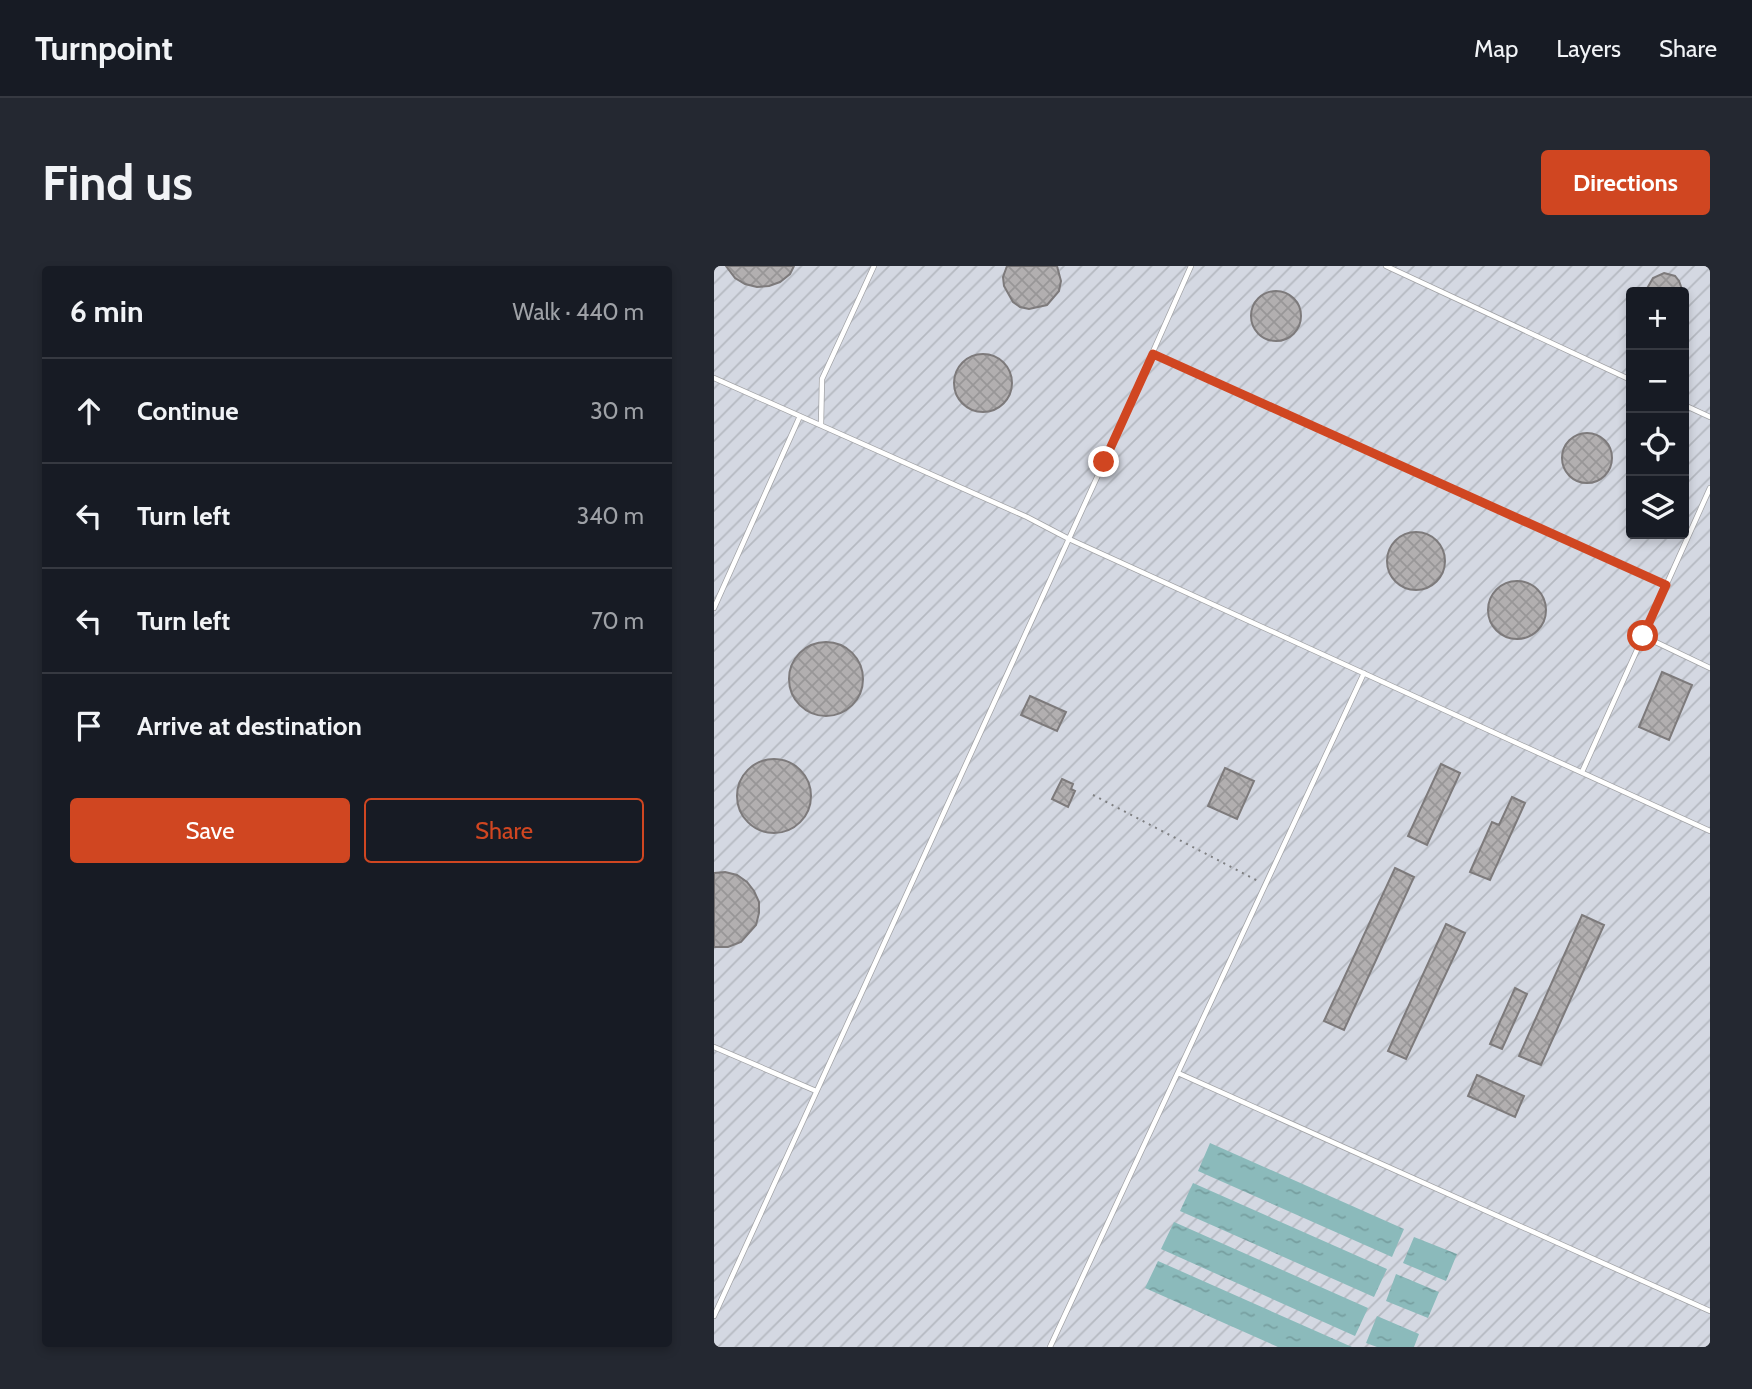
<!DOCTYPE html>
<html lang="en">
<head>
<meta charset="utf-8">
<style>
  body { margin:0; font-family:Cabin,sans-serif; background:#242831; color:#f1f3f6 }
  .controls { position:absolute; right:21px; top:21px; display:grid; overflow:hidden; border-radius:7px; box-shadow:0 4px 10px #0003 }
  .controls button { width:63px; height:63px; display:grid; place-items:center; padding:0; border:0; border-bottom:2px solid #363941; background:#171b24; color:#f1f3f6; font:35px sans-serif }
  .stop { position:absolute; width:21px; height:21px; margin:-16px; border:5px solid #d04621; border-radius:50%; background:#fff }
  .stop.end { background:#d04621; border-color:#fff; box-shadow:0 2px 7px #0008 }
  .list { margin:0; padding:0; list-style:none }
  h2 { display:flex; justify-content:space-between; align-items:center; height:91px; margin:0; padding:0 28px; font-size:30px }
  h2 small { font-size:23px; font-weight:400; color:#9ea1a6 }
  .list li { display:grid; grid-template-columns:46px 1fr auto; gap:21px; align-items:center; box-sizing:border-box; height:105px; padding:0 28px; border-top:2px solid #363941 }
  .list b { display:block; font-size:26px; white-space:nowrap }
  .list em { font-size:23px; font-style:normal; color:#9ea1a6 }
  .actions { display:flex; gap:14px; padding:21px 28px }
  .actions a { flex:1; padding:16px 0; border:2px solid #d04621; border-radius:7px; text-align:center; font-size:24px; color:#d04621 }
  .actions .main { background:#d04621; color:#fff }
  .icon { flex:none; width:38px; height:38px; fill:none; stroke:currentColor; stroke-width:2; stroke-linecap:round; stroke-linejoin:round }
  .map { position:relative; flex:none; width:996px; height:1081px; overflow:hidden; border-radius:7px }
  header { display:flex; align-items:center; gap:42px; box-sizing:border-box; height:98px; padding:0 35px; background:#171b24; border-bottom:2px solid #363941 }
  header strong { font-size:33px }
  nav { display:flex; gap:38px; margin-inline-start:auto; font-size:24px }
  .intro { display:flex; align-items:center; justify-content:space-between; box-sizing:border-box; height:168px; padding:0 42px }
  h1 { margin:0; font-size:49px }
  .button { padding:18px 32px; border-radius:7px; background:#d04621; color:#fff; font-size:24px; font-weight:700 }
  main { display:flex; gap:42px; padding:0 42px }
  aside { flex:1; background:#171b24; border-radius:7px; box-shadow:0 4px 10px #0003 }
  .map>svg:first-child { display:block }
  .industrial { fill:url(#industrial-furrows); fill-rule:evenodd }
  .water { fill:url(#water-ripples) }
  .building { fill:url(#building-cross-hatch); stroke:#7d7a7b; stroke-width:2 }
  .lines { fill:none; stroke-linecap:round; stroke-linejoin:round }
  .lane-casing { stroke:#a2a3a6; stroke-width:6 }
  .path { stroke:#7d7e80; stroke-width:2; stroke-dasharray:2 5; stroke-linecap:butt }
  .lane { stroke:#fff; stroke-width:4.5 }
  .route { stroke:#d04621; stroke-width:9 }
</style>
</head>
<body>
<header>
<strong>Turnpoint</strong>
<nav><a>Map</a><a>Layers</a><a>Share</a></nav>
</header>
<div class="intro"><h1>Find us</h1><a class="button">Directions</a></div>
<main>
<aside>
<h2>6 min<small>Walk · 440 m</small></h2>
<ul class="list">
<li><svg class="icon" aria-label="ahead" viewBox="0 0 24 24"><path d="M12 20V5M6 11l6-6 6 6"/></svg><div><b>Continue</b></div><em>30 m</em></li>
<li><svg class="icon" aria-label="left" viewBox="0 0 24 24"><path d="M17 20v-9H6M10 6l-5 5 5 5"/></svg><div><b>Turn left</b></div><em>340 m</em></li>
<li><svg class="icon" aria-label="left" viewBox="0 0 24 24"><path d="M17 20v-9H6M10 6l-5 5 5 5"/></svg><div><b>Turn left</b></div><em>70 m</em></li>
<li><svg class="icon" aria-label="arrive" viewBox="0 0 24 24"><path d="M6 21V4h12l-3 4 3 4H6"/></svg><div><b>Arrive at destination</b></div></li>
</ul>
<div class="actions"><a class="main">Save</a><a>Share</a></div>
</aside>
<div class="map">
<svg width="996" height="1081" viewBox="0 0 996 1081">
  <defs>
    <pattern id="industrial-furrows" width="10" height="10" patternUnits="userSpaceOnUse" patternTransform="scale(1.75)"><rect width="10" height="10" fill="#d4d8e2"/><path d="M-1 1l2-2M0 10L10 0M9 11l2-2" fill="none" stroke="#b5b9c1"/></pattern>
    <pattern id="water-ripples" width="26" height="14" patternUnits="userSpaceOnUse" patternTransform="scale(1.75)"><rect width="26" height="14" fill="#8bbabb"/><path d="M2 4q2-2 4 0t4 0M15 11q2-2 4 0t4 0" fill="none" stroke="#779fa0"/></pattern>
    <pattern id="building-cross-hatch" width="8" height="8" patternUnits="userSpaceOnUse" patternTransform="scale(1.75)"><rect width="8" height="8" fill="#b2afb0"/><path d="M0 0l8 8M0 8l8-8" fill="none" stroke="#989697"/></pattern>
  </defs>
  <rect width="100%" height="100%" fill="#e4e5e8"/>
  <path class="industrial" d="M 0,0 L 996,0 L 996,1081 L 0,1081 ZM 917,26 L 970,26 L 970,268 L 917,268 Z"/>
  <path class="water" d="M 496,877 L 690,963 L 678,991 L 484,905 Z
    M 479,917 L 673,1003 L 660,1031 L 466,945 Z
    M 460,956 L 654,1042 L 641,1070 L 447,983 Z
    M 700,971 L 743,988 L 732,1015 L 689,997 Z
    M 444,995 L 638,1081 L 564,1081 L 431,1022 Z
    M 682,1008 L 725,1026 L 714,1052 L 672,1035 Z
    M 663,1050 L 705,1068 L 700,1081 L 663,1081 L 652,1077 Z"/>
  <path class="building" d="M 12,0 L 80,0 L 76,8 L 66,16 L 55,20 L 43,21 L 31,18 L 21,12 Z
    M 293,0 L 343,0 L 347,15 L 345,25 L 333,39 L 315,43 L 306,41 L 299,36 L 290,20 L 289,11 Z
    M 950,7 L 961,10 L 965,15 L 969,26 L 931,26 L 939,12 Z
    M537 50a25 25 0 1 1 50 0a25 25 0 1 1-50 0Z
    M240 117a29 29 0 1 1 58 0a29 29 0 1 1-58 0Z
    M848 192a25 25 0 1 1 50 0a25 25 0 1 1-50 0Z
    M673 295a29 29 0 1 1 58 0a29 29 0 1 1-58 0Z
    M774 344a29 29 0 1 1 58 0a29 29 0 1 1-58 0Z
    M75 413a37 37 0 1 1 74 0a37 37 0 1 1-74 0Z
    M 948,406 L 978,419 L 955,474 L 925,461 Z
    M 316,430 L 352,446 L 343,465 L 307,449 Z
    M23 530a37 37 0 1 1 74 0a37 37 0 1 1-74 0Z
    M 727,498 L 746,507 L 713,579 L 694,570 Z
    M 511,502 L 540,515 L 523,553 L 494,540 Z
    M 348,513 L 359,518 L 357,523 L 361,525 L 354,541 L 338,533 Z
    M 798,531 L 811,537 L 776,614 L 756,606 L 778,556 L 785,559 Z
    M 681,602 L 700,611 L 630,764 L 610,755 Z
    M 11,606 L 23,609 L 33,616 L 40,625 L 45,636 L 45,647 L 42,659 L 27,676 L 14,681 L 0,681 L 0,607 Z
    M 868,649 L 890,659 L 827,799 L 805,790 Z
    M 732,658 L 751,667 L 692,793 L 674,785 Z
    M 801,722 L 813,728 L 788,783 L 776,778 Z
    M 763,809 L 810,830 L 801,851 L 754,830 Z"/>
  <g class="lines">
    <g class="lane-casing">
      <path id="lane" d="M 672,0 L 917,114
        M 439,88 L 952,319
        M 0,112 L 313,251 L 355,273 L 996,565
        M 970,139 L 996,151
        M 107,159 L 108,113 L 160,0
        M 0,342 L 86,150
        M 929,370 L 996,402
        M 868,506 L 996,222
        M 0,781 L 102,825
        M 464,807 L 996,1045
        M 0,1050 L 390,196 L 477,0
        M 336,1081 L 650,407"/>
    </g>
    <path class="path" d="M 379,529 L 544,615"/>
    <use href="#lane" class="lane"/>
  </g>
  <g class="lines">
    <path class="route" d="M 390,196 L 439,88 L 952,319 L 929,370"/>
  </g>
</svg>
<div class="controls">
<button>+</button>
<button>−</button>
<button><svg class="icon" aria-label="locate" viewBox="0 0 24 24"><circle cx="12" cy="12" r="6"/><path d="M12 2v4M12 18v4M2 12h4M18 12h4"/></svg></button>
<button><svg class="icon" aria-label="layers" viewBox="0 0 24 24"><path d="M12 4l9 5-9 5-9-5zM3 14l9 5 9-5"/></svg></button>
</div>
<div class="stop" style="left:929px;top:370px"></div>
<div class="stop end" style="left:390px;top:196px"></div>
</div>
</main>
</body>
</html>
